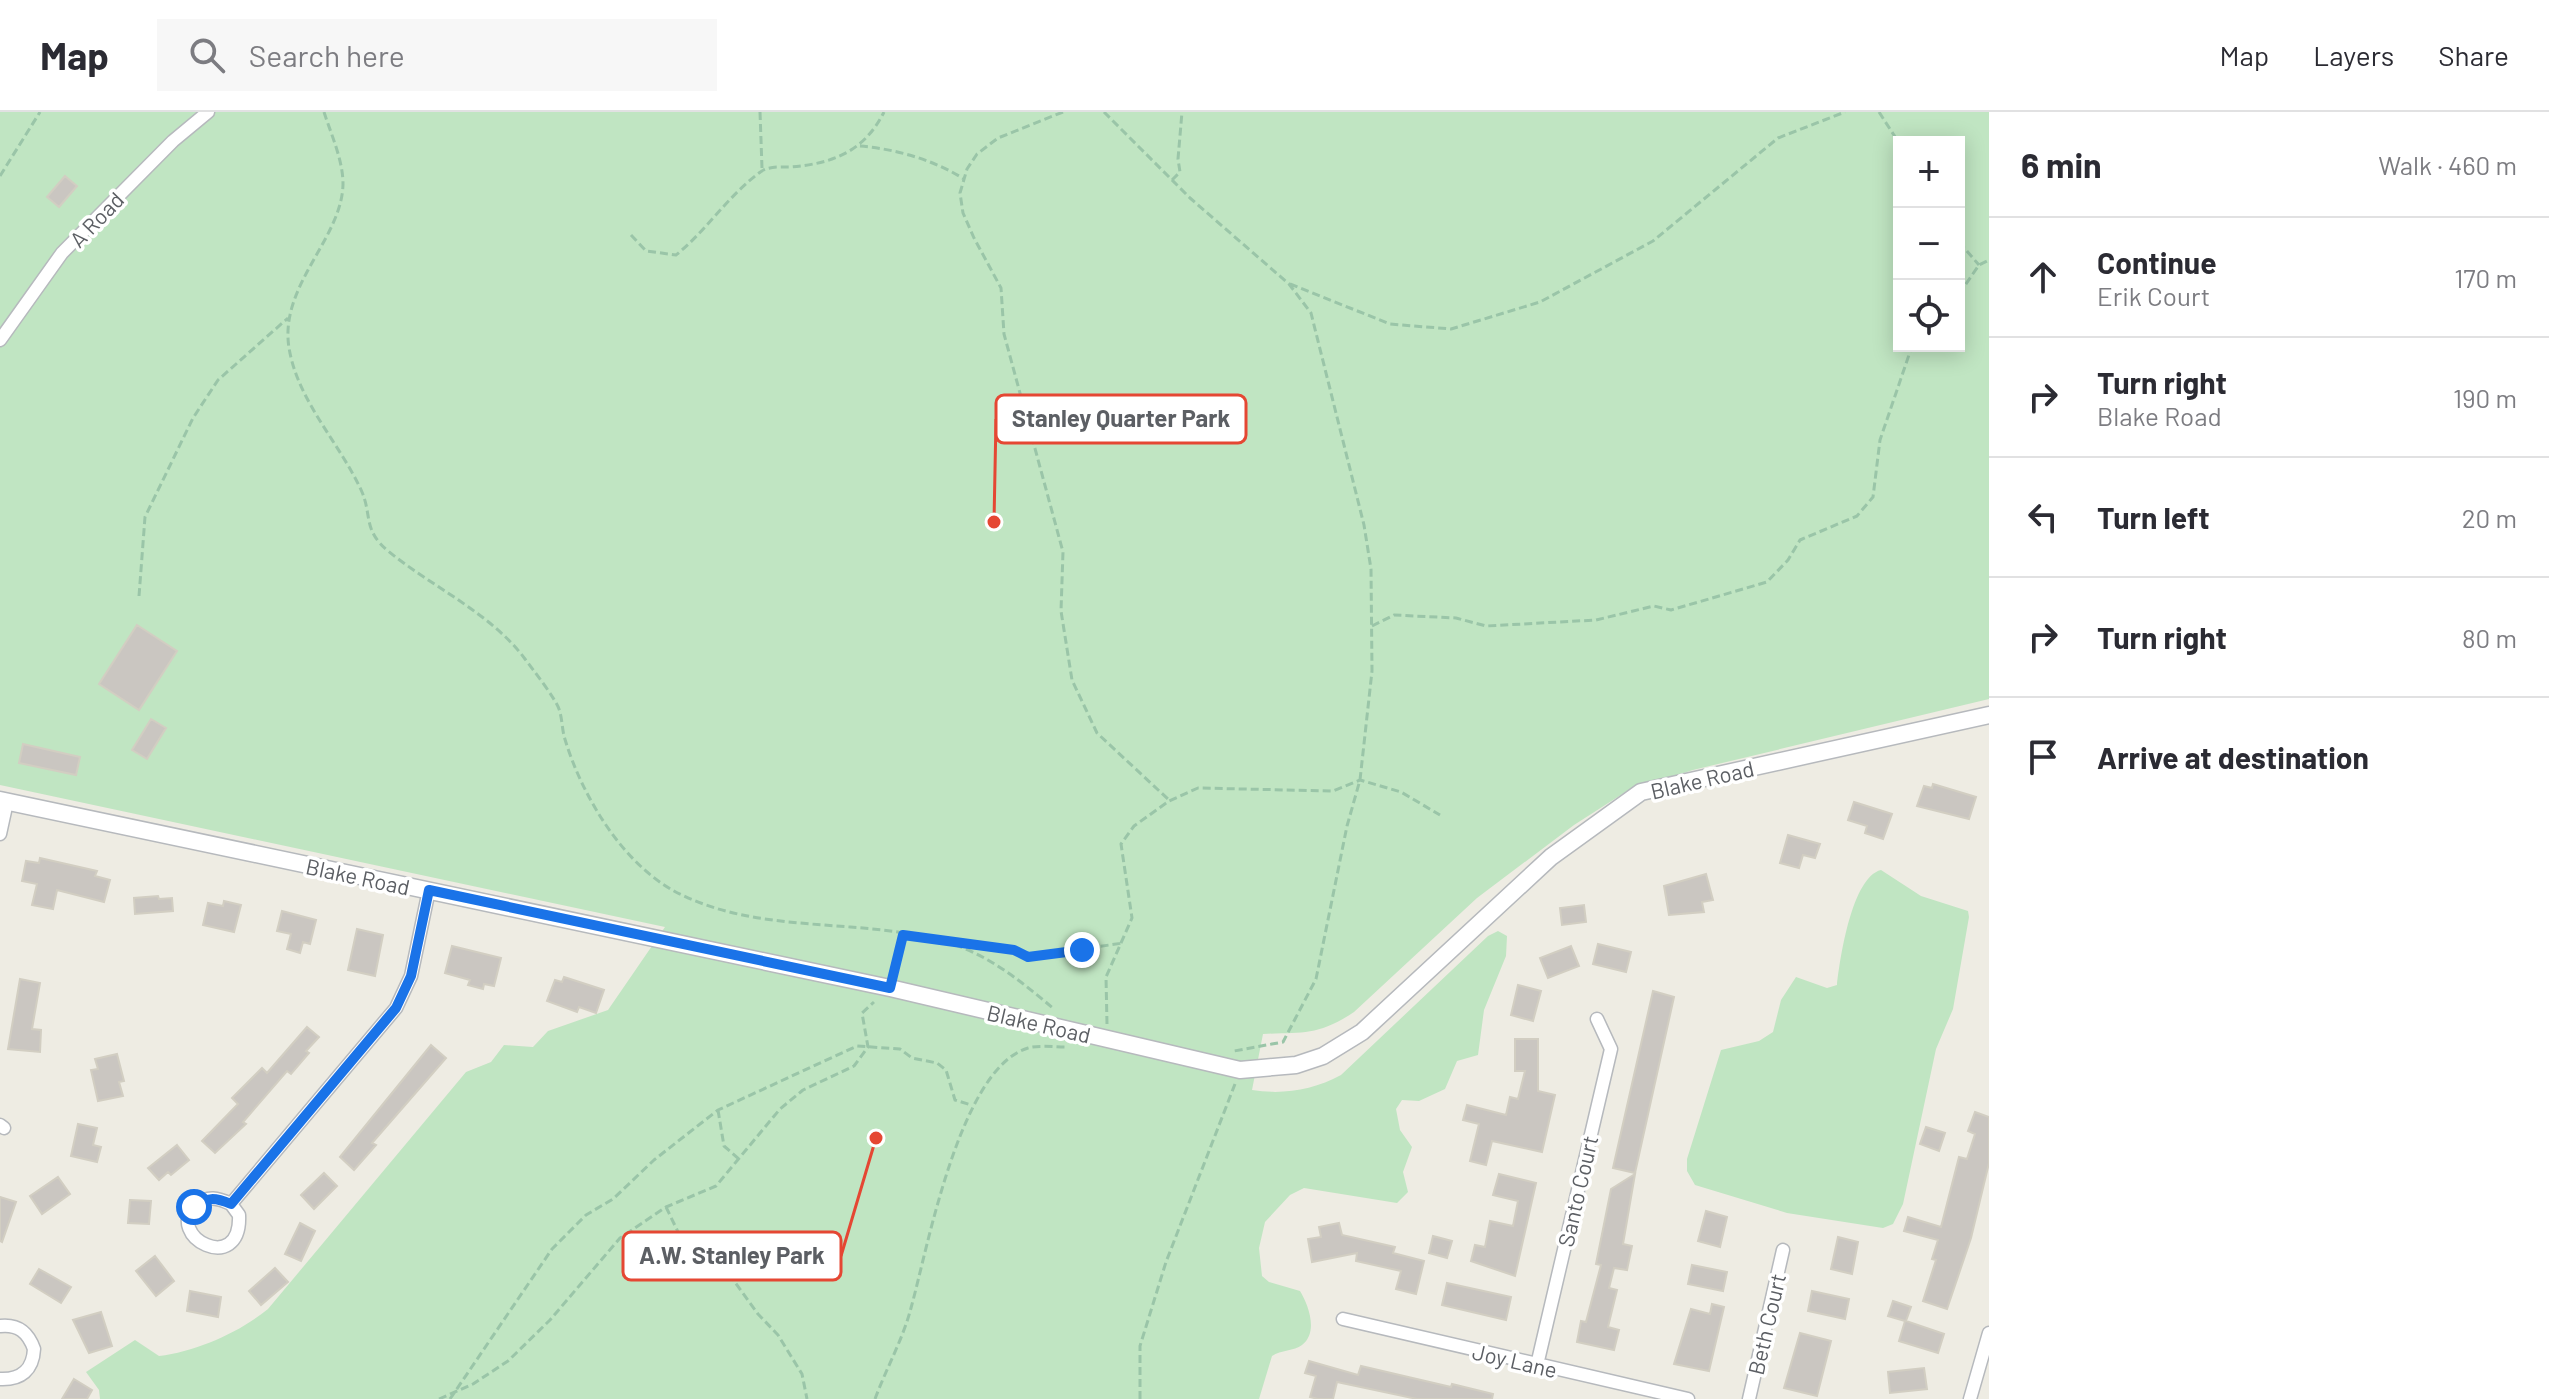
<!DOCTYPE html>
<html lang="en">
<head>
<meta charset="utf-8">
<style>
  body { margin:0; font-family:Barlow,sans-serif; background:#f7f7f7; color:#2b2b33 }
  .controls { position:absolute; right:24px; top:24px; display:grid; overflow:hidden; border-radius:0px; box-shadow:0 4px 20px #0003 }
  .controls button { width:72px; height:72px; display:grid; place-items:center; padding:0; border:0; border-bottom:2px solid #e1e1e2; background:#fff; color:#2b2b33; font:40px sans-serif }
  .stop { position:absolute; width:24px; height:24px; margin:-18px; border:6px solid #1a73e8; border-radius:50%; background:#fff }
  .stop.end { background:#1a73e8; border-color:#fff; box-shadow:0 2px 8px #0008 }
  .list { margin:0; padding:0; list-style:none }
  h2 { display:flex; justify-content:space-between; align-items:center; height:104px; margin:0; padding:0 32px; font-size:34px }
  h2 small { font-size:26px; font-weight:400; color:#7c7c81 }
  .list li { display:grid; grid-template-columns:52px 1fr auto; gap:24px; align-items:center; box-sizing:border-box; height:120px; padding:0 32px; border-top:2px solid #e1e1e2 }
  .list b { display:block; font-size:30px; white-space:nowrap }
  .list p { margin:0; font-size:26px; white-space:nowrap; color:#7c7c81 }
  .list em { font-size:26px; font-style:normal; color:#7c7c81 }
  .icon { flex:none; width:44px; height:44px; fill:none; stroke:currentColor; stroke-width:2; stroke-linecap:round; stroke-linejoin:round }
  .map { position:relative; flex:none; width:1989px; height:1287px; overflow:hidden }
  header { display:flex; align-items:center; gap:48px; box-sizing:border-box; height:112px; padding:0 40px; background:#fff; border-bottom:2px solid #e1e1e2 }
  header strong { font-size:38px }
  nav { display:flex; gap:44px; margin-inline-start:auto; font-size:28px }
  .search { width:560px; height:72px; background:#f7f7f7; display:flex; align-items:center; gap:20px; box-sizing:border-box; padding:0 28px; border-radius:0px; color:#7c7c81; font-size:30px }
  main { display:flex }
  aside { flex:1; background:#fff }
  .map>svg:first-child { display:block }
  .green { fill:#c0e5c2; fill-rule:evenodd }
  .building { fill:#cac6c1; stroke:#d2cec2; stroke-width:2 }
  .lines { fill:none; stroke-linecap:round; stroke-linejoin:round }
  .minor-casing { stroke:#b6b9bd; stroke-width:15 }
  .tertiary-casing { stroke:#b6b9bd; stroke-width:19 }
  .path { stroke:#9ac5a8; stroke-width:3; stroke-dasharray:8 4; stroke-linecap:butt }
  .minor { stroke:#fff; stroke-width:12 }
  .tertiary { stroke:#fff; stroke-width:16 }
  .route { stroke:#1a73e8; stroke-width:10 }
  .labels { text-anchor:middle; dominant-baseline:central; stroke-width:7; stroke-linejoin:round; paint-order:stroke }
  .street-label { font-size:22px; fill:#5c5f64; stroke:#fff }
  .leader { fill:none; stroke:#e54733; stroke-width:3 }
  .callout-dot { fill:#e54733; stroke:#fff; stroke-width:3 }
  .callout { fill:#fff; stroke:#e54733; stroke-width:3 }
  .callout-label { font-size:24px; text-anchor:middle; font-weight:bold; fill:#5c5f64 }
</style>
</head>
<body>
<header>
<strong>Map</strong>
<div class="search"><svg class="icon" aria-label="search" viewBox="0 0 24 24"><circle cx="10" cy="10" r="6"/><path d="M15 15l6 6"/></svg>Search here</div>
<nav><a>Map</a><a>Layers</a><a>Share</a></nav>
</header>
<main>
<div class="map">
<svg width="1989" height="1287" viewBox="0 0 1989 1287">
  <rect width="100%" height="100%" fill="#eeece3"/>
  <path class="green" d="M 0,0 L 1989,0 L 1989,587 L 1693,658 L 1627,679 L 1574,713 L 1477,786 L 1354,900 C 1318,924 1303,920 1263,922 L 1252,978 C 1283,983 1313,978 1341,963 L 1488,824 L 1498,819 L 1507,824 L 1506,844 L 1484,898 L 1478,943 L 1457,949 L 1445,977 L 1419,989 L 1402,988 L 1396,997 L 1400,1018 L 1412,1035 L 1403,1060 L 1408,1080 L 1397,1091 L 1304,1076 L 1290,1083 L 1265,1110 L 1259,1136 L 1262,1164 L 1269,1170 L 1300,1179 C 1308,1192 1319,1220 1302,1233 C 1294,1239 1281,1238 1272,1244 L 1259,1287 L 100,1287 L 99,1278 L 86,1260 L 135,1228 L 159,1244 C 197,1239 238,1221 268,1197 L 466,960 L 491,950 L 504,933 L 533,935 L 548,919 L 608,898 L 665,815 L 0,673 ZM 1899,30 L 1959,30 L 1959,234 L 1899,234 Z
    M 1881,758 L 1921,784 L 1968,799 L 1969,805 L 1953,897 L 1936,937 L 1903,1092 L 1893,1112 L 1883,1116 L 1787,1101 L 1695,1073 L 1687,1059 L 1687,1047 L 1721,938 L 1759,929 L 1773,920 L 1781,888 L 1796,865 L 1827,876 L 1837,873 C 1840,846 1852,765 1881,758 Z"/>
  <path class="building" d="M 65,64 L 77,74 L 59,95 L 47,85 Z
    M 137,513 L 177,539 L 139,598 L 99,572 Z
    M 151,607 L 166,616 L 147,647 L 132,638 Z
    M 23,632 L 80,645 L 76,663 L 19,651 Z
    M 1933,672 L 1976,685 L 1969,707 L 1917,694 L 1924,674 L 1932,676 Z
    M 1854,690 L 1892,702 L 1883,727 L 1865,721 L 1867,714 L 1848,708 Z
    M 1788,723 L 1820,732 L 1815,746 L 1803,743 L 1799,756 L 1780,751 Z
    M 40,746 L 97,759 L 95,764 L 110,768 L 104,790 L 57,778 L 53,797 L 32,793 L 37,772 L 22,769 L 26,749 L 39,751 Z
    M 1706,762 L 1713,788 L 1702,790 L 1704,800 L 1669,803 L 1664,774 Z
    M 158,784 L 159,787 L 172,786 L 173,799 L 135,802 L 134,786 Z
    M 224,789 L 241,793 L 234,820 L 203,813 L 208,791 L 223,794 Z
    M 1584,793 L 1586,810 L 1562,813 L 1560,796 Z
    M 282,799 L 316,808 L 310,832 L 303,830 L 300,841 L 287,837 L 291,822 L 277,819 Z
    M 357,817 L 383,823 L 375,864 L 348,858 Z
    M 1598,832 L 1631,840 L 1626,860 L 1593,852 Z
    M 452,834 L 501,846 L 494,874 L 484,872 L 483,877 L 468,873 L 470,868 L 445,861 Z
    M 1571,834 L 1579,854 L 1548,866 L 1540,846 Z
    M 564,865 L 604,878 L 596,901 L 579,895 L 577,900 L 547,889 L 555,868 L 562,870 Z
    M 20,867 L 40,871 L 32,917 L 41,918 L 40,940 L 8,937 Z
    M 1518,873 L 1541,879 L 1533,909 L 1511,903 Z
    M 1653,879 L 1674,885 L 1635,1061 L 1613,1056 Z
    M 307,915 L 319,925 L 306,939 L 309,941 L 291,962 L 287,959 L 243,1010 L 246,1012 L 215,1041 L 202,1029 L 238,992 L 232,986 L 262,956 L 267,961 Z
    M 1515,927 L 1538,927 L 1538,979 L 1555,983 L 1542,1040 L 1492,1029 L 1486,1053 L 1470,1049 L 1479,1012 L 1463,1008 L 1467,993 L 1506,1003 L 1510,985 L 1518,987 L 1525,959 L 1515,959 Z
    M 431,933 L 446,946 L 372,1031 L 376,1033 L 354,1058 L 340,1045 Z
    M 117,942 L 124,969 L 119,970 L 123,984 L 98,989 L 91,958 L 98,957 L 95,947 Z
    M 1975,1000 L 1989,1005 L 1989,1051 L 1971,1126 L 1947,1197 L 1923,1189 L 1936,1148 L 1932,1147 L 1938,1128 L 1904,1119 L 1908,1105 L 1941,1115 L 1959,1045 L 1967,1047 L 1975,1022 L 1968,1019 Z
    M 78,1012 L 97,1016 L 93,1033 L 101,1035 L 97,1050 L 71,1044 Z
    M 1926,1015 L 1945,1021 L 1939,1039 L 1920,1032 Z
    M 177,1033 L 189,1048 L 171,1063 L 168,1060 L 159,1068 L 148,1056 Z
    M 324,1061 L 337,1074 L 314,1097 L 301,1083 Z
    M 1499,1062 L 1536,1071 L 1515,1164 L 1471,1149 L 1475,1133 L 1485,1135 L 1490,1109 L 1513,1114 L 1518,1089 L 1493,1083 Z
    M 1635,1062 L 1623,1132 L 1632,1134 L 1627,1158 L 1614,1156 L 1609,1176 L 1617,1178 L 1608,1215 L 1619,1218 L 1614,1238 L 1577,1230 L 1581,1209 L 1586,1210 L 1601,1153 L 1596,1152 L 1611,1077 Z
    M 58,1065 L 70,1082 L 42,1102 L 30,1084 Z
    M 0,1085 L 16,1090 L 2,1130 L 0,1129 Z
    M 130,1088 L 151,1089 L 149,1112 L 128,1111 Z
    M 1706,1099 L 1727,1105 L 1720,1135 L 1698,1129 Z
    M 300,1111 L 315,1119 L 301,1149 L 285,1142 Z
    M 1339,1111 L 1342,1123 L 1395,1135 L 1393,1141 L 1424,1149 L 1416,1182 L 1396,1177 L 1401,1159 L 1356,1149 L 1357,1141 L 1312,1150 L 1308,1127 L 1321,1125 L 1319,1115 Z
    M 1433,1124 L 1452,1129 L 1447,1146 L 1429,1141 Z
    M 1838,1125 L 1858,1130 L 1852,1162 L 1831,1157 Z
    M 155,1144 L 174,1169 L 156,1184 L 136,1159 Z
    M 1692,1153 L 1727,1160 L 1723,1179 L 1688,1172 Z
    M 275,1156 L 288,1170 L 261,1193 L 249,1179 Z
    M 39,1157 L 71,1175 L 61,1191 L 30,1172 Z
    M 1447,1171 L 1511,1185 L 1506,1208 L 1442,1193 Z
    M 190,1179 L 221,1185 L 218,1205 L 187,1199 Z
    M 1812,1179 L 1849,1187 L 1845,1207 L 1808,1199 Z
    M 1893,1189 L 1911,1195 L 1906,1209 L 1944,1222 L 1938,1241 L 1899,1229 L 1905,1209 L 1888,1204 Z
    M 1712,1192 L 1724,1195 L 1709,1259 L 1674,1252 L 1691,1197 L 1710,1202 Z
    M 101,1200 L 112,1234 L 89,1241 L 73,1208 Z
    M 1800,1221 L 1831,1229 L 1817,1284 L 1784,1276 Z
    M 1309,1249 L 1358,1263 L 1361,1254 L 1451,1275 L 1452,1272 L 1493,1282 L 1492,1287 L 1417,1287 L 1337,1270 L 1333,1287 L 1318,1287 L 1310,1285 L 1316,1264 L 1305,1261 Z
    M 1924,1256 L 1927,1277 L 1890,1281 L 1888,1260 Z
    M 74,1267 L 92,1278 L 87,1287 L 62,1287 Z"/>
  <g class="lines">
    <g class="minor-casing">
      <path id="minor" d="M 0,228 L 62,141 L 173,29 L 208,0
        M 0,722 L 7,690
        M 0,1013 L 4,1016
        M 231,1092 L 239,1103 C 242,1165 163,1124 196,1093 C 208,1083 218,1086 231,1092 L 396,896 L 411,864 L 429,778
        M 1343,1207 L 1688,1287
        M 0,1214 C 18,1212 28,1220 34,1237 C 33,1258 21,1268 0,1267
        M 1537,1253 L 1611,937 L 1597,907
        M 1749,1287 L 1783,1138
        M 1970,1287 L 1989,1221"/>
    </g>
    <g class="tertiary-casing">
      <path id="tertiary" d="M 0,688 L 890,876 L 1240,958 L 1296,953 L 1323,944 L 1362,920 L 1551,745 L 1641,680 L 1989,603"/>
    </g>
    <path class="path" d="M 324,0 C 331,22 343,48 343,72 C 342,127 279,173 289,236 C 298,290 340,331 362,380 C 372,404 363,418 388,439 C 432,475 491,501 525,547 C 534,559 555,586 559,597 C 562,606 562,615 564,624 C 581,683 624,756 682,783 C 765,823 859,805 946,830 C 988,842 1022,870 1054,897
      M 760,0 L 762,56
      M 1063,0 L 998,26 L 977,42 L 967,57 L 960,81 L 963,101 L 974,126 L 1001,176 L 1004,222 L 1063,440 L 1061,499 L 1072,568 L 1097,621 L 1169,688
      M 1104,0 L 1190,86 L 1289,172 L 1311,201 L 1364,413 L 1371,457 L 1372,559 L 1360,668 L 1347,714 L 1316,867 L 1283,930 L 1234,939
      M 1879,0 L 1899,31
      M 860,34 C 896,37 934,48 964,67
      M 0,64 L 40,0
      M 1172,68 L 1180,60 L 1178,47 L 1182,0
      M 631,123 L 646,139 L 676,143 C 706,119 727,85 759,61 C 767,54 779,55 789,55 C 832,52 864,40 884,0
      M 1959,130 L 1979,153
      M 1290,172 L 1390,212 L 1451,217 L 1540,190 L 1653,129 L 1778,26 L 1845,0
      M 1959,182 L 1979,153 L 1989,148
      M 139,484 L 145,405 L 193,306 L 218,268 L 288,206
      M 1372,514 L 1394,503 L 1456,506 L 1486,514 L 1596,508 L 1654,494 L 1671,498 L 1767,470 L 1788,448 L 1800,428 L 1857,404 L 1873,385 L 1880,328 L 1912,234
      M 948,830 L 955,828 C 978,839 1005,833 1028,845 L 1123,831
      M 893,862 L 903,823
      M 1107,912 L 1106,865 L 1132,806 L 1121,732 L 1134,714 L 1169,689 L 1198,676 L 1333,679 L 1360,668 L 1401,680 L 1440,703
      M 718,998 L 724,1034 L 739,1047
      M 666,1095 L 680,1124 L 713,1140 L 758,1202 L 778,1223 L 802,1262 L 807,1287
      M 439,1287 L 473,1272 L 508,1249 L 550,1208 L 620,1126 L 666,1095 L 716,1074 L 780,997 L 803,978 L 854,954 L 868,935 L 862,901 L 874,890
      M 450,1287 L 552,1137 L 586,1103 L 613,1087 L 654,1048 L 718,998 L 857,934 L 900,937 L 912,946 L 937,951 L 946,958 L 955,988 L 971,993
      M 875,1287 C 886,1257 903,1227 911,1196 C 928,1135 960,956 1028,936 C 1039,933 1054,935 1065,935
      M 1140,1287 L 1140,1234 L 1166,1150 L 1235,972"/>
    <use href="#minor" class="minor"/>
    <use href="#tertiary" class="tertiary"/>
  </g>
  <g class="lines">
    <path class="route" d="M 194,1095 C 208,1085 214,1085 231,1092 L 396,896 L 411,864 L 429,778 L 890,876 L 903,823 L 1014,838 L 1028,845 L 1082,838"/>
  </g>
  <g class="labels">
    <g class="street-label">
      <text transform="translate(96 107) rotate(-46)">A Road</text>
      <text transform="translate(1702 667) rotate(-13)">Blake Road</text>
      <text transform="translate(358 764) rotate(12)">Blake Road</text>
      <text transform="translate(1039 911) rotate(13)">Blake Road</text>
      <text transform="translate(1577 1079) rotate(-77)">Santo Court</text>
      <text transform="translate(1766 1212) rotate(-77)">Beth Court</text>
      <text transform="translate(1515 1248) rotate(13)">Joy Lane</text>
    </g>
  </g>
  <path class="leader" d="M994 410L996 307M876 1026L841 1144"/>
  <g class="callout-dot">
    <circle cx="994" cy="410" r="8"/>
    <circle cx="876" cy="1026" r="8"/>
  </g>
  <g class="callout">
    <rect x="996" y="283" width="250" height="48" rx="8"/>
    <rect x="623" y="1120" width="218" height="48" rx="8"/>
  </g>
  <g class="callout-label">
    <text x="1121" y="315">Stanley Quarter Park</text>
    <text x="732" y="1152">A.W. Stanley Park</text>
  </g>
</svg>
<div class="controls">
<button>+</button>
<button>−</button>
<button><svg class="icon" aria-label="locate" viewBox="0 0 24 24"><circle cx="12" cy="12" r="6"/><path d="M12 2v4M12 18v4M2 12h4M18 12h4"/></svg></button>
</div>
<div class="stop" style="left:194px;top:1095px"></div>
<div class="stop end" style="left:1082px;top:838px"></div>
</div>
<aside>
<h2>6 min<small>Walk · 460 m</small></h2>
<ul class="list">
<li><svg class="icon" aria-label="ahead" viewBox="0 0 24 24"><path d="M12 20V5M6 11l6-6 6 6"/></svg><div><b>Continue</b><p>Erik Court</p></div><em>170 m</em></li>
<li><svg class="icon" aria-label="right" viewBox="0 0 24 24"><path d="M7 20v-9h11M14 6l5 5-5 5"/></svg><div><b>Turn right</b><p>Blake Road</p></div><em>190 m</em></li>
<li><svg class="icon" aria-label="left" viewBox="0 0 24 24"><path d="M17 20v-9H6M10 6l-5 5 5 5"/></svg><div><b>Turn left</b></div><em>20 m</em></li>
<li><svg class="icon" aria-label="right" viewBox="0 0 24 24"><path d="M7 20v-9h11M14 6l5 5-5 5"/></svg><div><b>Turn right</b></div><em>80 m</em></li>
<li><svg class="icon" aria-label="arrive" viewBox="0 0 24 24"><path d="M6 21V4h12l-3 4 3 4H6"/></svg><div><b>Arrive at destination</b></div></li>
</ul>
</aside>
</main>
</body>
</html>
